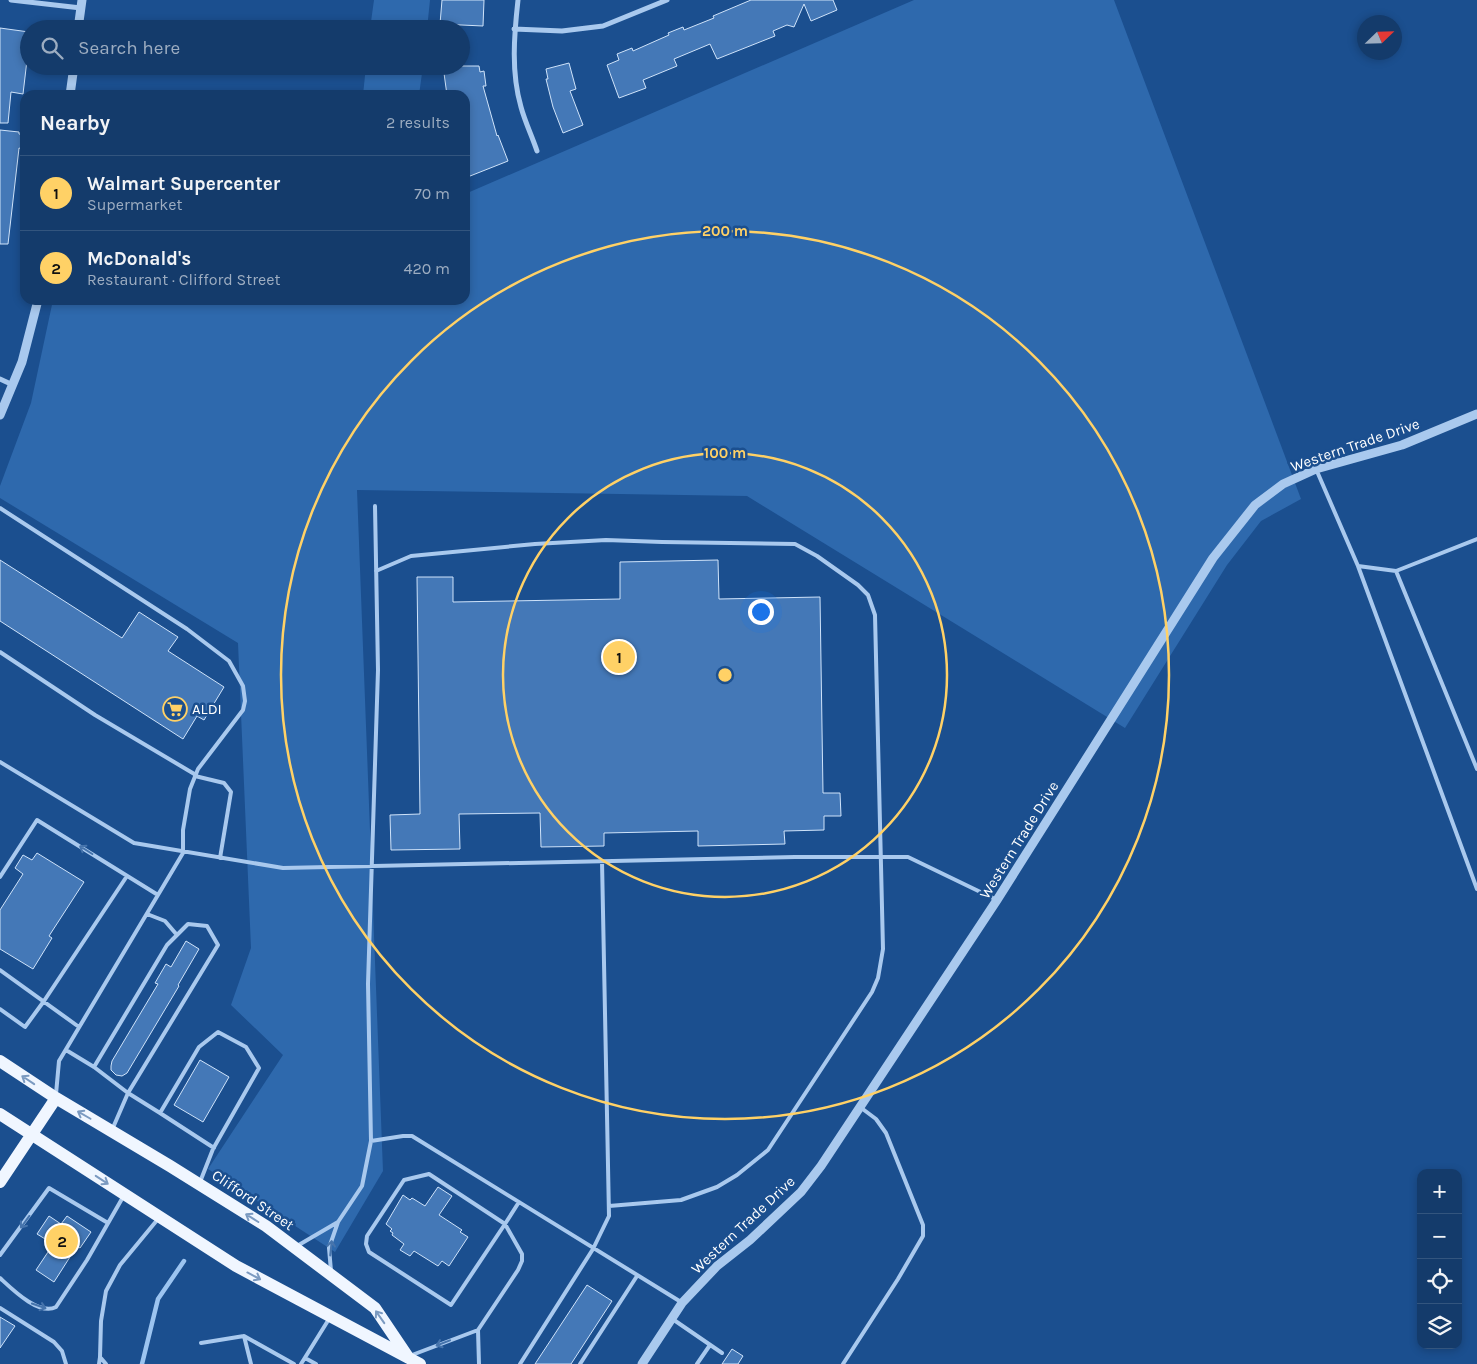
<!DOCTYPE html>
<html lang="en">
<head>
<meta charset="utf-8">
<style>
  body { margin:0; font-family:Karla,sans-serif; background:#214673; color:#f1f3f6 }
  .controls { position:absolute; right:15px; bottom:15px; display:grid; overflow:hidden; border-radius:10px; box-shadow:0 2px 8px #0003 }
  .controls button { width:45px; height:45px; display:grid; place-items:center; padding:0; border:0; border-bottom:1px solid #33557e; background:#143b6b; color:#f1f3f6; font:25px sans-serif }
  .compass { position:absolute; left:1357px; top:15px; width:45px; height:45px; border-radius:50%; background:#143b6b; box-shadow:0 2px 8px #0003; rotate:67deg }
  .you { position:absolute; left:760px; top:611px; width:18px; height:18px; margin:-12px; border:4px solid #fff; border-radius:50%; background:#1a73e8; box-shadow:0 0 0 8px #1a73e833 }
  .badge { display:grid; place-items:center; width:32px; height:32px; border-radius:50%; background:#ffd166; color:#111; font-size:16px; font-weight:700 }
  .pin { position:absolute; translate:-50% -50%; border:2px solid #fff; box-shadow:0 1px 5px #0006 }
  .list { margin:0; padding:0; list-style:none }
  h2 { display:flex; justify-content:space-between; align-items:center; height:65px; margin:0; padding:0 20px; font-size:21px }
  h2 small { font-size:16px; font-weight:400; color:#9dadc1 }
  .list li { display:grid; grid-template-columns:32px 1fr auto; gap:15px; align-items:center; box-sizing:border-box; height:75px; padding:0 20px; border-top:1px solid #33557e }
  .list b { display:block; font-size:19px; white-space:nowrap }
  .list p { margin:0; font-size:16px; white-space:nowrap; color:#9dadc1 }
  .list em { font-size:16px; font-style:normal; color:#9dadc1 }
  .icon { flex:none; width:28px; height:28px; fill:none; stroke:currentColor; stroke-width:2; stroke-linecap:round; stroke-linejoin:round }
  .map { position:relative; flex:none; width:1477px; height:1364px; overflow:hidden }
  .search { position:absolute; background:#143b6b; box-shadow:0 2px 8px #0003; left:20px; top:20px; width:450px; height:55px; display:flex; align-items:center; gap:12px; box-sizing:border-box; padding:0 18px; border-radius:28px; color:#9dadc1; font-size:19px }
  .panel { position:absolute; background:#143b6b; box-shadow:0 2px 8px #0003; left:20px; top:90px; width:450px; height:215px; border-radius:15px }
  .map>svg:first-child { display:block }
  .green { fill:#2e69ad }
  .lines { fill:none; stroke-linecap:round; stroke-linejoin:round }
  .stream { stroke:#9cc4f0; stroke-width:4.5 }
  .building { fill:#4478b7; stroke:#cfe3fa }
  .service { stroke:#a9c9ee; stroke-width:4 }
  .minor { stroke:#a9c9ee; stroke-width:5 }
  .tertiary { stroke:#a9c9ee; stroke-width:9 }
  .primary { stroke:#f0f6ff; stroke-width:12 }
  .oneway { stroke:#4674ac }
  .oneway2 { stroke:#7b9ac1 }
  .ring { fill:none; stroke:#ffd166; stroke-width:2.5 }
  .labels { text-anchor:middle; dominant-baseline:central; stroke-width:5; stroke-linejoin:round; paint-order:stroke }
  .street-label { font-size:15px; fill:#fff; stroke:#1b4f8f }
  .poi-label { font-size:15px; fill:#fff; stroke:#1b4f8f; text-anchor:start }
  .centre { fill:#ffd166; stroke:#1b4f8f; stroke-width:2.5 }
  .ring-label { font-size:15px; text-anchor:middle; font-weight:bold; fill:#ffd166; stroke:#1b4f8f; stroke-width:5; stroke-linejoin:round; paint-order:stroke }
</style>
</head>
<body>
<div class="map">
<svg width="1477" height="1364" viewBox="0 0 1477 1364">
  <rect width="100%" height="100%" fill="#1b4f8f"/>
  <path class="green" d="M 374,0 L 430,0 L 427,29 L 370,29 Z
    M 914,0 L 1114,0 L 1301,499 L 1261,521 L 1227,565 L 1125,728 L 747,496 L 357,490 L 383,1171 L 335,1252 L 208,1169 L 283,1055 L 231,1005 L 251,948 L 238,643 L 0,498 L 0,486 L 31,403 L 53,300 L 465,300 L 465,194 Z
    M 366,66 L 423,66 L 419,95 L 363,95 Z"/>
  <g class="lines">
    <path class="stream" d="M 142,1364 L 158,1299 L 184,1261"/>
  </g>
  <path class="building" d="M 442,0 L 484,0 L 483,26 L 440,24 Z
    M 751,0 L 833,0 L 837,10 L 811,21 L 804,4 L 794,27 L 787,25 L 773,31 L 775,36 L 717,59 L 710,44 L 674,59 L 677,66 L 643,80 L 646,88 L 619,98 L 607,65 L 619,60 L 617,54 L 632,48 L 633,51 L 669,35 L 668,33 L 683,27 L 684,30 L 714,18 L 713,16 Z
    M 0,28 L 29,32 L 29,60 L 27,60 L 23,94 L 11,92 L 8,123 L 0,123 Z
    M 569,63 L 576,89 L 570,91 L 583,125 L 563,133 L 553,107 L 546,79 L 548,79 L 546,69 Z
    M 443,66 L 479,66 L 480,72 L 484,71 L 486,86 L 483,86 L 497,136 L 498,135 L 508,161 L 465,178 L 465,95 L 447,95 Z
    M 0,130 L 19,132 L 19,134 L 24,135 L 22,149 L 19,148 L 8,244 L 0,244 Z
    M 0,560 L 122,638 L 139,612 L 178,637 L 168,651 L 224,687 L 204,720 L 197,716 L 183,739 L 0,621 Z
    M 718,560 L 719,599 L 820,597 L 823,793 L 840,793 L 841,816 L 824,816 L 824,830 L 784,831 L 785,844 L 698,846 L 698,831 L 604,833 L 604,846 L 541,847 L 540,813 L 459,814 L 460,849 L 391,850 L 390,815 L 420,814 L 417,577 L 453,577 L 453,602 L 620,599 L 620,562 Z
    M 37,853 L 84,882 L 49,936 L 52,938 L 33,969 L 0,949 L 0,910 L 23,874 L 15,868 L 23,855 L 32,860 Z
    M 186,941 L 199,949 L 178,985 L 179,986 L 127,1073 L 122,1076 L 116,1075 L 111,1070 L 111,1066 L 112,1061 L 158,984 L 155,983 L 166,964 L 171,967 Z
    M 200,1060 L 229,1077 L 203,1122 L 174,1105 Z
    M 438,1187 L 452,1196 L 439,1215 L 462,1230 L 460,1232 L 468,1237 L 449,1266 L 442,1261 L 438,1266 L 414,1251 L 410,1256 L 400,1250 L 404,1244 L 392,1235 L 393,1233 L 390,1231 L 392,1229 L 386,1224 L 403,1195 L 410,1200 L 412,1198 L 425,1206 Z
    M 49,1216 L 61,1224 L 67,1216 L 91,1232 L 80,1248 L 77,1246 L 54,1282 L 36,1270 L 52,1246 L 49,1244 L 50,1242 L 37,1234 Z
    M 587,1285 L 612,1301 L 571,1364 L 535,1364 Z
    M 0,1317 L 15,1326 L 0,1348 Z
    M 732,1349 L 743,1356 L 738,1364 L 722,1364 Z"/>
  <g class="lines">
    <path class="service" d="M 1316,469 L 1358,566 L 1477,889
      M 0,508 L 187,629 L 229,661 L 243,686 L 245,701 L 243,710 L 198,769 L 190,789 L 183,830 L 183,853 L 59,1061 L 56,1094
      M 1358,566 L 1396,571 L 1477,539
      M 376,571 L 411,556 L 535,544 L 606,540 L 662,542 L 795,544 L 817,556 L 858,585 L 868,595 L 875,615 L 883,949 L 878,978 L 872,992 L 768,1150 L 737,1175 L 717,1187 L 681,1200 L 609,1206
      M 1396,571 L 1477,769
      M 0,652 L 95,715 L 196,775
      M 0,762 L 134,843 L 283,868 L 795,857 L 908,857 L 997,900
      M 195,776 L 224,783 L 231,792 L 220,858
      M 0,877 L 37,820 L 158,895
      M 147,914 L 165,921 L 177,935
      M 0,970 L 79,1027
      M 0,1009 L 25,1027 L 44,1001 L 127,876
      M 66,1050 L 94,1067
      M 160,1113 L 214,1148
      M 112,1130 L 128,1093 L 94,1067 L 167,945 L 188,924 L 207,926 L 218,945 L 128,1093 L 160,1113 L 199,1047 L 218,1032 L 246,1047 L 259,1068 L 213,1149 L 200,1182
      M 371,1141 L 403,1136 L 412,1136 L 681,1302
      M 297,1246 L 338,1222
      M 0,1255 L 49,1188 L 108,1223
      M 331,1271 L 329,1248 L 338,1222 L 362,1186 L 371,1141 L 368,984 L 378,670 L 375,506
      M 0,1278 C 12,1289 39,1316 56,1307 L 87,1260 L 123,1197
      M 0,1308 L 54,1342 L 62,1351 L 66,1364
      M 671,1318 L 722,1353
      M 478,1330 L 479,1364
      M 244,1336 L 251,1364
      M 201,1343 L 244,1336 L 294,1364
      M 412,1355 L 478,1330 L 518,1270 L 522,1261 L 522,1254 L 505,1224 L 451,1305 L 369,1252 L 366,1244 L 367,1236 L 404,1180 L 429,1174 L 505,1224 L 519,1202
      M 100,1357 L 106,1364
      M 305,1358 L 316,1364
      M 99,1364 L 100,1357 L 101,1321 L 106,1291 L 120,1265 L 158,1219
      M 301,1364 L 329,1319
      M 520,1364 L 593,1249 L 609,1216 L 602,861
      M 580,1364 L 637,1276
      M 697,1364 L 710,1345
      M 843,1364 L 898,1279 L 923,1236 L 923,1225 L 886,1133 L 876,1119 L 860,1107"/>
    <path class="minor" d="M 11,0 L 81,8
      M 518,0 C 514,36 511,72 521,107 C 525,122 532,136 537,151
      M 514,29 L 562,31 L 603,26 L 667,0
      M 0,379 L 13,385"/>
    <path class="tertiary" d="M 78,29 L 82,0
      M 70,95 L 74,66
      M 0,415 L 22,362 L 38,300
      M 642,1364 L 682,1303 L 717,1266 L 750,1240 L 801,1192 L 821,1166 L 997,900 L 1213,558 L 1255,505 L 1283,484 L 1316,469 L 1402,445 L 1477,414"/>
    <path class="primary" d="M 0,1061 L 56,1098 L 170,1166 L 266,1226 L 375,1308 L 408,1357
      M 0,1114 L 236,1266 L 420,1364
      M 0,1182 L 56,1098"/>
  </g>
  <defs><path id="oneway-shaft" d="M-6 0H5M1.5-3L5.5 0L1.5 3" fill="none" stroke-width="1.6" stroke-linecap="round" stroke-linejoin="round" transform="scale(1.25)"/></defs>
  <g class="oneway">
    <use href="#oneway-shaft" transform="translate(86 850) rotate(-148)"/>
    <use href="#oneway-shaft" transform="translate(25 1222) rotate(126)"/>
    <use href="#oneway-shaft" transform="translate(331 1248) rotate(-84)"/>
    <use href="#oneway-shaft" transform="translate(39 1306) rotate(19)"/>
    <use href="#oneway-shaft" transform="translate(443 1343) rotate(159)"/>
  </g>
  <g class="oneway2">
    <use href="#oneway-shaft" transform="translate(28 1080) rotate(-146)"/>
    <use href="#oneway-shaft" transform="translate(84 1115) rotate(-150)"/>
    <use href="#oneway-shaft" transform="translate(102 1180) rotate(33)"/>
    <use href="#oneway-shaft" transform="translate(252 1218) rotate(-148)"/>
    <use href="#oneway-shaft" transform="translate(254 1276) rotate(28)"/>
    <use href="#oneway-shaft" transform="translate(380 1317) rotate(-125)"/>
  </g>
  <g class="ring">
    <circle cx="725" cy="675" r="222"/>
    <circle cx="725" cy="675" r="444"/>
  </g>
  <defs>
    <g id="supermarket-ring" transform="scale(1.25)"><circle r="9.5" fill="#1b4f8f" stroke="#ffd166" stroke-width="1.5"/><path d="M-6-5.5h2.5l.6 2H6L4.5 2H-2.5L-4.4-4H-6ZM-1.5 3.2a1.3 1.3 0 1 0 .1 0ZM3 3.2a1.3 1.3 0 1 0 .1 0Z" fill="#ffd166"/></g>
  </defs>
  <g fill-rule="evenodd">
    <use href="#supermarket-ring" x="175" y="709"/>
  </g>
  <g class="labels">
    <g class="street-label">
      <text transform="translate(1355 445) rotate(-19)">Western Trade Drive</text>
      <text transform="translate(1019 840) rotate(-58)">Western Trade Drive</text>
      <text transform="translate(253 1200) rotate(34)">Clifford Street</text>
      <text transform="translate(743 1225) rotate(-43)">Western Trade Drive</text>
    </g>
    <g class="poi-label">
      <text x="192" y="709">ALDI</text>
    </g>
  </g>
  <circle cx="725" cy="675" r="8" class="centre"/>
  <g class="ring-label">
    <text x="725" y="236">200 m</text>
    <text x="725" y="458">100 m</text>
  </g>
</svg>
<div class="controls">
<button>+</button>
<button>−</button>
<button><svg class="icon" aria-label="locate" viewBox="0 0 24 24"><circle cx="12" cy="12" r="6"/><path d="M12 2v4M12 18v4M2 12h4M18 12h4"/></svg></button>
<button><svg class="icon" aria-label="layers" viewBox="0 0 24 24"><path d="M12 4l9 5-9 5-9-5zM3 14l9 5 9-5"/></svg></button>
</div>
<svg class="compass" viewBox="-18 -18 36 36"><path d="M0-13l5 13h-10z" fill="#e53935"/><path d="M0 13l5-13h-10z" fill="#9dadc1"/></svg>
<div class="you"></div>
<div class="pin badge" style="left:619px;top:657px">1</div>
<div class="pin badge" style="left:62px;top:1241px">2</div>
<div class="search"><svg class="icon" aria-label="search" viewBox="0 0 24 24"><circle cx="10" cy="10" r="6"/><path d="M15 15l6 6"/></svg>Search here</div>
<section class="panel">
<h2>Nearby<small>2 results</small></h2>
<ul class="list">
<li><span class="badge">1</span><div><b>Walmart Supercenter</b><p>Supermarket</p></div><em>70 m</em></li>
<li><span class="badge">2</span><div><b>McDonald's</b><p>Restaurant · Clifford Street</p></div><em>420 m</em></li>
</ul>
</section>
</div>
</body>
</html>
